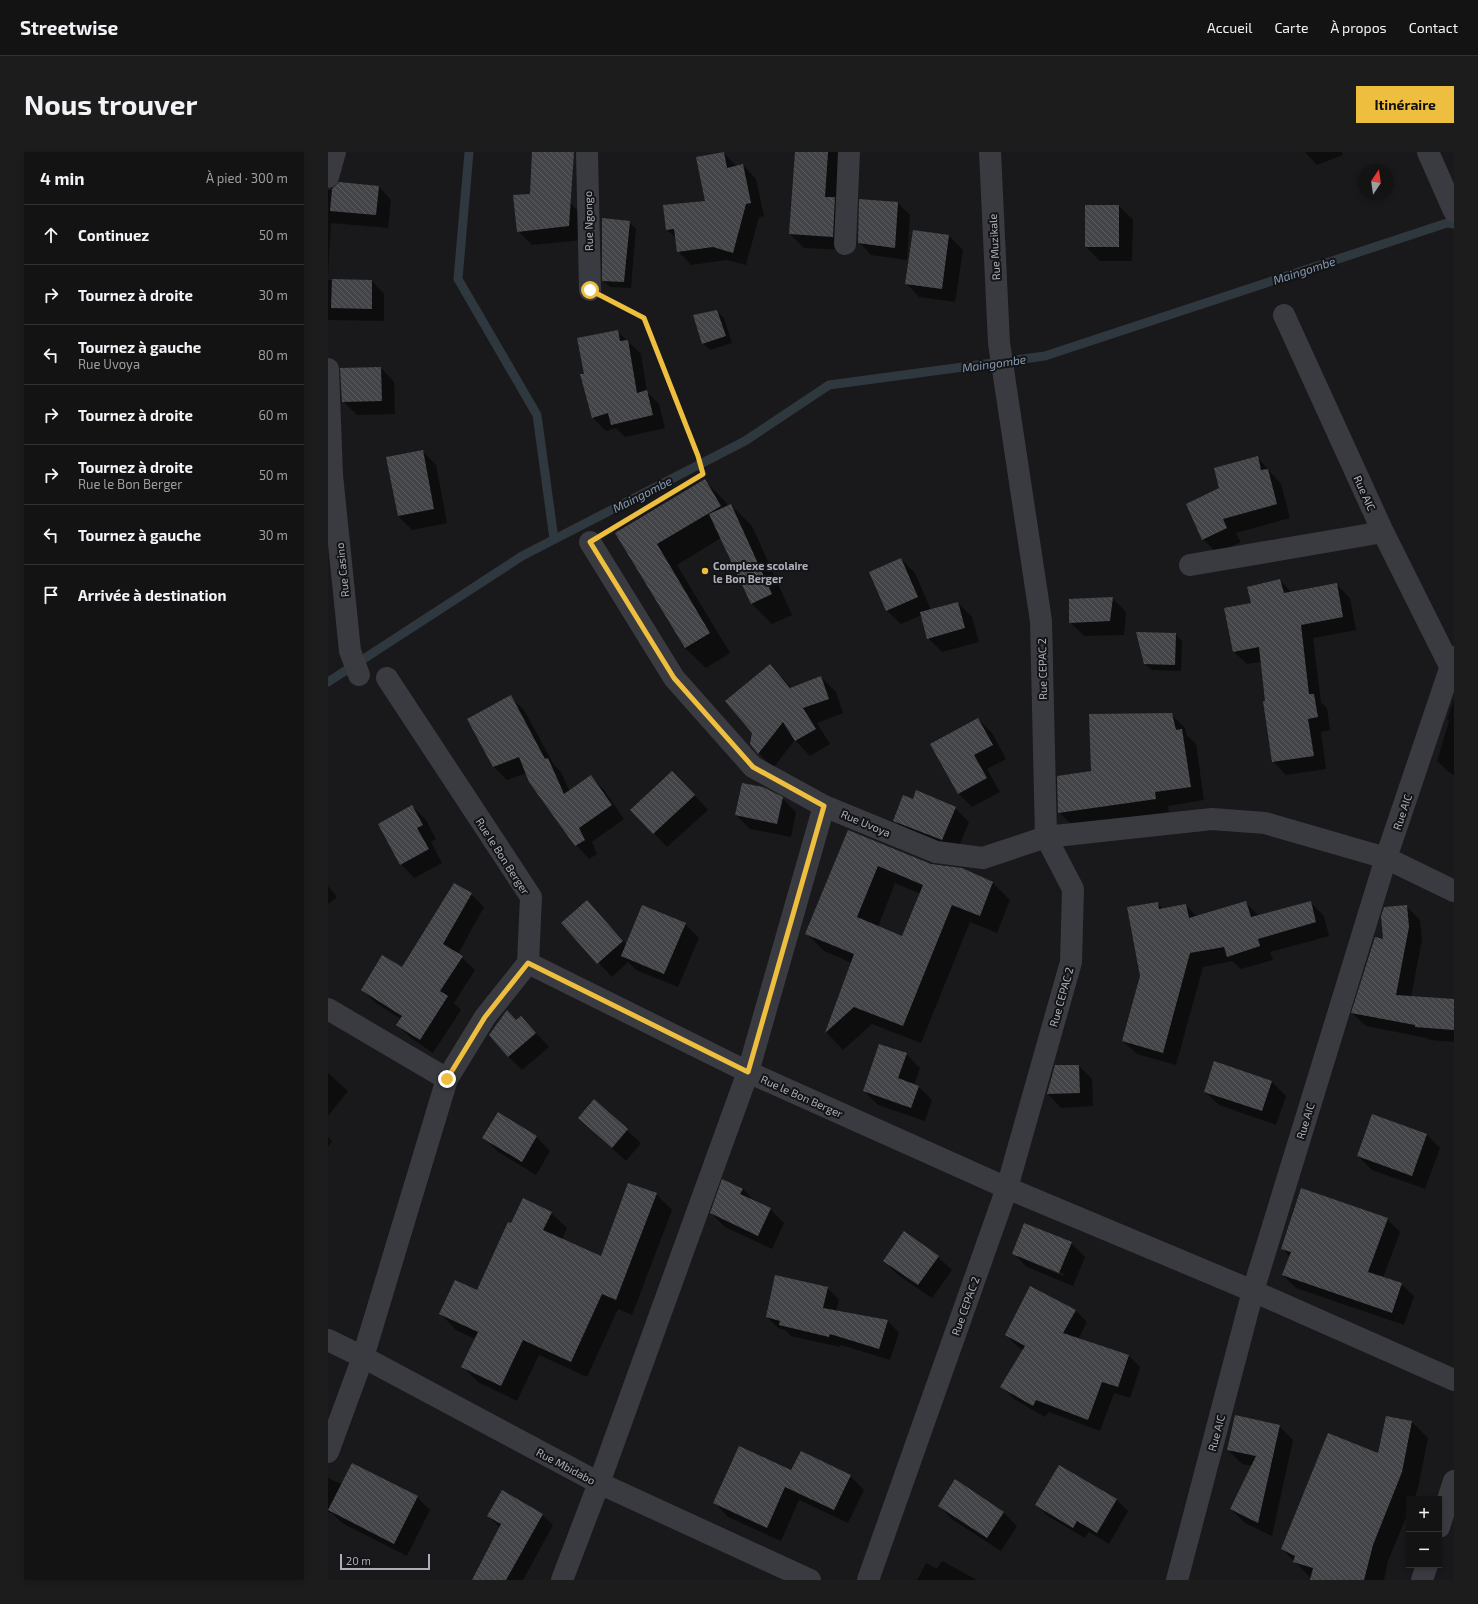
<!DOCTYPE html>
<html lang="fr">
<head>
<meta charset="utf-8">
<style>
  body { margin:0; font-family:"Exo 2",sans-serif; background:#1c1c1d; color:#f1f3f6 }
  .controls { position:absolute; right:12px; bottom:12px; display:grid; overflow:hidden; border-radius:0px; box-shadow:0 2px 6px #0003 }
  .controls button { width:36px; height:36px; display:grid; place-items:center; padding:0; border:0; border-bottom:1px solid #323234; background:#131314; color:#f1f3f6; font:20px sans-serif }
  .compass { position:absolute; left:1030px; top:12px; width:36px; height:36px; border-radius:50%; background:#131314; box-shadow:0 2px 6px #0003; rotate:13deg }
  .scale { position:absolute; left:12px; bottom:10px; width:90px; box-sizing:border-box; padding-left:4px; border:2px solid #acafba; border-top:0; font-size:11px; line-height:14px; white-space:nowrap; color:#acafba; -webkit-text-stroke:3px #141416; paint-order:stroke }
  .stop { position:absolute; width:12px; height:12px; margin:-9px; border:3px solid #eebe3e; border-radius:50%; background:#fff }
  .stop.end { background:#eebe3e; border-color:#fff; box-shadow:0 1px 4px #0008 }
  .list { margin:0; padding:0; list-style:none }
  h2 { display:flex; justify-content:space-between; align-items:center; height:52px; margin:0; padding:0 16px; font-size:17px }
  h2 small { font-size:13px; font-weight:400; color:#9d9ea0 }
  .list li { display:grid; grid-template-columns:26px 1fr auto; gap:12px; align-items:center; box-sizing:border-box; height:60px; padding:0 16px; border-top:1px solid #323234 }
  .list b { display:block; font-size:15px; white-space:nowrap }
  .list p { margin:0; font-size:13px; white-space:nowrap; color:#9d9ea0 }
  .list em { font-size:13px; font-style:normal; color:#9d9ea0 }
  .icon { flex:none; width:22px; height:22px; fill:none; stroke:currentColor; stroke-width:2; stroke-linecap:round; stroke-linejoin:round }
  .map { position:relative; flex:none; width:1126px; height:1428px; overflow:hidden; border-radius:0px }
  header { display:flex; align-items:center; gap:24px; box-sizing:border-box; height:56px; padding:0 20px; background:#131314; border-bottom:1px solid #323234 }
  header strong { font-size:19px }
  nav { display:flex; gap:22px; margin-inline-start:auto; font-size:14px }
  .intro { display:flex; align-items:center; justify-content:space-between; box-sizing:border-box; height:96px; padding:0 24px }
  h1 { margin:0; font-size:28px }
  .button { padding:10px 18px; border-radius:0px; background:#eebe3e; color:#111; font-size:14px; font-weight:700 }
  main { display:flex; gap:24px; padding:0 24px }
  aside { flex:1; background:#131314; border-radius:0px; box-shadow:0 2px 6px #0003 }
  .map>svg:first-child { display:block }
  .shadow { fill:#0007; fill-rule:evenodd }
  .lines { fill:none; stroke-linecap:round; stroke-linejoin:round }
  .stream { stroke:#2f373f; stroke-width:9 }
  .building { fill:url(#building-back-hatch); fill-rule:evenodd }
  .path { stroke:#404247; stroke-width:2.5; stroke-dasharray:2 3; stroke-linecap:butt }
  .minor { stroke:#3a3b40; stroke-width:22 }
  .route { stroke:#eebe3e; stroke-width:5 }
  .poi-dot { fill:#eebe3e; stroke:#141416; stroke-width:1.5 }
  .labels { text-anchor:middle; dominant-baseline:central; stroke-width:4; stroke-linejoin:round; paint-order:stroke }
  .street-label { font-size:11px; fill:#acafba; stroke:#141416 }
  .poi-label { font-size:11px; font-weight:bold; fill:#acafba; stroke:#141416; text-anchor:start }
  .water-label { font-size:12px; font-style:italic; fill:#849bb4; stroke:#141416 }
</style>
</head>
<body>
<header>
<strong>Streetwise</strong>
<nav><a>Accueil</a><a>Carte</a><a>À propos</a><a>Contact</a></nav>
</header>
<div class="intro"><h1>Nous trouver</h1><a class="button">Itinéraire</a></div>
<main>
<aside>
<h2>4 min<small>À pied · 300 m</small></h2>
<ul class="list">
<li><svg class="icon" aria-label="ahead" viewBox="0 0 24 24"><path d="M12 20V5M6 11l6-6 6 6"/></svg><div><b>Continuez</b></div><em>50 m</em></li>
<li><svg class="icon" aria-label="right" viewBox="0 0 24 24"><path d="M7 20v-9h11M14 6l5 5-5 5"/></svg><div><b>Tournez à droite</b></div><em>30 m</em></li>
<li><svg class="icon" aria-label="left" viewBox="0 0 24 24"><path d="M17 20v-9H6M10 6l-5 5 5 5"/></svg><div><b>Tournez à gauche</b><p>Rue Uvoya</p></div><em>80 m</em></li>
<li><svg class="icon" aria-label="right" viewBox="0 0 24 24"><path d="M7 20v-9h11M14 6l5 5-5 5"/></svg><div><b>Tournez à droite</b></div><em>60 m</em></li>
<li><svg class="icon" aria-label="right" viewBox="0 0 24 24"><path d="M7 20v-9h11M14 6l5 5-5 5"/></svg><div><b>Tournez à droite</b><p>Rue le Bon Berger</p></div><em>50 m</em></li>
<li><svg class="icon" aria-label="left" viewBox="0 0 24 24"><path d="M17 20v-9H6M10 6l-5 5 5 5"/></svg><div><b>Tournez à gauche</b></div><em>30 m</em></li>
<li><svg class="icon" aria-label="arrive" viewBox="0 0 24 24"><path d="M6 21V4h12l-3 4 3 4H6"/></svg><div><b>Arrivée à destination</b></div></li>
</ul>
</aside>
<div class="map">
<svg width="1126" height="1428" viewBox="0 0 1126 1428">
  <defs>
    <pattern id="building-back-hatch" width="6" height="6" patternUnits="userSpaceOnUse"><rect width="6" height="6" fill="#434448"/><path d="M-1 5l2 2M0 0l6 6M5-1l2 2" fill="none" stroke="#5b5c60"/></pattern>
  </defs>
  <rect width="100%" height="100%" fill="#19191b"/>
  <path class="shadow" d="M 205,0 L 239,0 L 242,51 L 256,65 L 255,88 L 204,93 L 190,79 L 203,43 Z
    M 468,0 L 510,0 L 518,98 L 476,96 L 462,82 Z
    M 977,0 L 1014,0 L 1015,3 L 989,13 Z
    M 396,1 L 409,15 L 415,13 L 428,27 L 436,64 L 431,65 L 418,113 L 399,108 L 363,113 L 350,99 L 349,87 L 339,78 L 378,50 Z
    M 9,35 L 51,35 L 63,48 L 60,76 L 3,71 L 0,124 L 0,38 L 4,38 Z
    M 570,51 L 582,63 L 579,108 L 543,103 L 531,90 Z
    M 791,54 L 805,68 L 804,109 L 772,109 L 758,95 Z
    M 301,70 L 308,77 L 303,136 L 282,135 L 275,128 Z
    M 621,84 L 635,98 L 627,150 L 591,145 L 578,131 Z
    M 0,128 L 44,129 L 56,142 L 56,169 L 0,168 Z
    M 389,159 L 396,166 L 404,191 L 382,198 L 375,191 Z
    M 289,179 L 313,202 L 319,240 L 331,252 L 337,276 L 297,285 L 288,276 L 278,279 L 265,266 L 258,222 Z
    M 53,216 L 66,230 L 67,262 L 29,263 L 15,249 Z
    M 94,299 L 108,313 L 119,371 L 84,378 L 70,364 Z
    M 929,305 L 953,332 L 962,366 L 908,381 L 913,390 L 889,401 L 875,387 L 892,337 Z
    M 376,328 L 397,349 L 400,355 L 403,353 L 424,374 L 464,463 L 444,472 L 423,451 L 393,386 L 349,413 L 402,501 L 378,516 L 357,496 L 288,382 Z
    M 573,407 L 587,421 L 603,458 L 630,451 L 644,465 L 651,490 L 614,500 L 600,486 L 594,463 L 573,472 L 559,459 L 542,420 Z
    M 952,428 L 964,441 L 1009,433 L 1022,446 L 1028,478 L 985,486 L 993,550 L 999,556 L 1002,578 L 993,580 L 998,617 L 958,623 L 945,609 L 933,510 L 919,512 L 905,499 L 924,451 Z
    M 784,446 L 798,460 L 796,483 L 756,484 L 742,470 Z
    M 847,482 L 854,489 L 853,519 L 824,518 L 817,512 Z
    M 442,513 L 464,536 L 493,525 L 508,540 L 515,561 L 489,571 L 502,592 L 482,604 L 467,588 L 445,616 L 431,601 Z
    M 182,545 L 196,558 L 226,613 L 233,620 L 242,640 L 263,625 L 276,638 L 296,667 L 264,690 L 269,702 L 261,707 L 248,693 L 198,621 L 179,628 L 166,615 L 140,568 Z
    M 1126,547 L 1126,623 L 1122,621 L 1109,609 L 1121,569 L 1119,567 Z
    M 843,562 L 857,576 L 859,583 L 868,592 L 876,648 L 840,654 L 841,660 L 745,674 L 731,660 L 764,620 Z
    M 650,567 L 664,581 L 678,607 L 659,617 L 672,640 L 644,655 L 630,641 Z
    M 358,634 L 380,658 L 339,695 L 304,658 Z
    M 454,646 L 468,660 L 463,685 L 422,677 L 408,663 Z
    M 585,648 L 627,656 L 641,670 L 628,701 L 580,682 L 566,668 Z
    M 84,654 L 98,668 L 108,687 L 103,690 L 114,711 L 86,726 L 73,712 Z
    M 521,679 L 603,713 L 664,730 L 682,748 L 669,781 L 642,770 L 593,891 L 544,872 L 515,898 L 498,880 L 524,811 L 496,799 L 478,781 ZM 567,731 L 593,742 L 575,785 L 550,775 Z
    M 0,734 L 9,745 L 0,752 Z
    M 143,742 L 156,755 L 130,802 L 147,818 L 126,851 L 133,858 L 105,901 L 83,886 L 70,873 L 73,867 L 48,851 L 34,837 L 74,817 Z
    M 917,750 L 931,764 L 982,750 L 996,764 L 1001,784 L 942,800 L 945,808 L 913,817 L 904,809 L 875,815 L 848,913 L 809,902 L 795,889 L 813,824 L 829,751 L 836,757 L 858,753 L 869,765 Z
    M 1078,754 L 1092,768 L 1094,788 L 1083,845 L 1126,848 L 1126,890 L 1102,888 L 1099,886 L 1038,874 L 1024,861 Z
    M 272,763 L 299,793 L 357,772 L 371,786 L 350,835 L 308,818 L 300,810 L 284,825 L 234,771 Z
    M 193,865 L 221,895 L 194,918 L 180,904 L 188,869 Z
    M 578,902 L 592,916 L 586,933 L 591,935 L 604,948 L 597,969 L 550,953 L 536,939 Z
    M 887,911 L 944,930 L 958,944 L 948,973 L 891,953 L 877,940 Z
    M 751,914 L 764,927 L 765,954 L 733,956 L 720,942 Z
    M 0,921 L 20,939 L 0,964 Z
    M 266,949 L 313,991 L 298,1009 L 251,966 Z
    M 171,962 L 209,985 L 222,999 L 208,1023 L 169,999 L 156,986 Z
    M 1098,982 L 1112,996 L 1097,1037 L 1044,1018 L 1030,1004 Z
    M 0,985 L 4,989 L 0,995 Z
    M 415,1037 L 427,1050 L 442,1057 L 456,1071 L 444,1097 L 397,1075 L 383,1061 Z
    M 328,1042 L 344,1058 L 304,1163 L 290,1157 L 259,1225 L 211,1203 L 189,1249 L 150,1230 L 134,1214 L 147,1187 L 128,1178 L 113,1162 L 150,1139 L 183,1072 L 223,1061 L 239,1076 L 234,1087 L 274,1105 Z
    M 1059,1067 L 1072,1080 L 1055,1126 L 1073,1132 L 1086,1144 L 1076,1173 L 968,1136 L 955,1123 L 962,1105 L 955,1097 Z
    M 743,1091 L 757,1105 L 745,1134 L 699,1115 L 685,1101 ZM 700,1107 L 736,1122 L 735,1124 L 700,1109 Z
    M 610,1105 L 624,1118 L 604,1146 L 570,1123 L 556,1109 Z
    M 499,1136 L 511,1147 L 508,1160 L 560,1169 L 571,1181 L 562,1208 L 513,1193 L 512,1195 L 463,1184 L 457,1178 L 450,1176 L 439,1165 Z
    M 747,1158 L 759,1170 L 750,1187 L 800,1203 L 812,1215 L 802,1246 L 786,1241 L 772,1279 L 721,1260 L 717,1265 L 686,1247 L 674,1235 L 695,1198 L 690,1195 L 678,1183 Z
    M 1084,1270 L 1100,1286 L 1090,1336 L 1086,1347 L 1081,1347 L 1081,1358 L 1060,1409 L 1056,1428 L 983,1428 L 983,1426 L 954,1397 Z
    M 951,1274 L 965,1288 L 944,1384 L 917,1371 L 903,1357 L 924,1314 L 914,1312 L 900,1298 Z
    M 464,1320 L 522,1324 L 536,1338 L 520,1371 L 471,1348 L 453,1389 L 400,1365 L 387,1351 Z
    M 0,1326 L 14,1332 L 89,1345 L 102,1358 L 79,1404 L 14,1371 L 5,1362 L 0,1360 Z
    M 788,1347 L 800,1359 L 781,1392 L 761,1380 L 757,1386 L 720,1364 L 708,1353 Z
    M 611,1354 L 675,1360 L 689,1374 L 673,1399 L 625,1368 Z
    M 214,1363 L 225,1373 L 195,1428 L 146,1428 L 172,1375 L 160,1364 Z
    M 614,1409 L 649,1428 L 589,1428 L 598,1411 L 609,1417 Z"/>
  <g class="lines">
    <path class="stream" d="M 141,0 L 130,127 L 209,263 L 226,387
      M 0,530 L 194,404 L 417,289 L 501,233 L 717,204 L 1119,71 L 1126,72"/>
  </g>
  <path class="building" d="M 204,0 L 246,0 L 241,74 L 189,80 L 185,43 L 202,42 Z
    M 396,0 L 399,16 L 415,12 L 423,51 L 418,52 L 405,101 L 385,95 L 349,100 L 346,77 L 338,78 L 335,53 L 377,49 L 368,5 Z
    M 467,0 L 500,0 L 497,45 L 507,45 L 505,85 L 461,82 Z
    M 11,30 L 51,34 L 48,63 L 2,59 L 4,37 Z
    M 531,47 L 570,50 L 567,96 L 530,91 Z
    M 757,53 L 791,53 L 791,95 L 757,95 Z
    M 274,66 L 302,69 L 296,130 L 274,129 Z
    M 585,78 L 621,83 L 614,137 L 577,132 Z
    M 4,127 L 44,128 L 44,157 L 3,156 Z
    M 389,158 L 398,184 L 374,192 L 365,163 Z
    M 290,178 L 292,189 L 300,188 L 309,241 L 319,238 L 325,263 L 283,273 L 280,261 L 264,266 L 252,222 L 256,222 L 249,186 Z
    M 53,215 L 54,249 L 14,250 L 12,216 Z
    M 95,298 L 106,357 L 70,364 L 58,305 Z
    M 930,304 L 933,318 L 940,317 L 949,352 L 895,367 L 899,376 L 874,388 L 858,352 L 891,336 L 886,316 Z
    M 377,327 L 393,354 L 329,392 L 382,481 L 357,496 L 287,381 Z
    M 403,352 L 444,442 L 423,452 L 381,362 Z
    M 573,406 L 590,445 L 558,459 L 541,420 Z
    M 952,427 L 956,441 L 1009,431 L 1015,465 L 973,473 L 981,542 L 986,542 L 990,565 L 980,567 L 986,604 L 944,610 L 935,549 L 937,549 L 931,495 L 905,500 L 896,456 L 923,451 L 919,435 Z
    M 785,445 L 782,469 L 741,471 L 741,447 Z
    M 630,450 L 637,476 L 599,487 L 592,460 Z
    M 808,480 L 848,481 L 847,513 L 816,512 Z
    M 442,512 L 462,536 L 493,524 L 501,547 L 475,556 L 488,577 L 467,589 L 455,570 L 430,602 L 422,592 L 424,581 L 397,549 Z
    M 183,543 L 217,607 L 220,606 L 236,642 L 263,623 L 284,653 L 251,676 L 257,688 L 247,694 L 201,630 L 191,605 L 165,615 L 139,567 Z
    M 844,561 L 848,578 L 854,577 L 863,635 L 827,640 L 828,647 L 730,661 L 729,624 L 763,619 L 761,562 Z
    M 650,566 L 665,593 L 646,603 L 659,626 L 630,642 L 602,592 Z
    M 344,619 L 367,643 L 325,682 L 302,658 Z
    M 414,631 L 435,635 L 455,645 L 449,672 L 407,663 Z
    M 588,638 L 628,655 L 614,688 L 565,669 L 575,643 L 585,647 Z
    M 84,653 L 95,673 L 89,676 L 101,697 L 72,713 L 50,672 Z
    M 520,678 L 603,712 L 634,716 L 665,730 L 652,764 L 624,753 L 575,874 L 526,855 L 497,881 L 526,802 L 477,782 ZM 550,714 L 595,733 L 574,784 L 529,765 Z
    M 126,731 L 144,741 L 115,792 L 135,804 L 112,839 L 120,844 L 92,888 L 68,873 L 74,864 L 33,838 L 54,803 L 74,815 Z
    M 259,748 L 295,789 L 269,812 L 233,771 Z
    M 918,749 L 923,765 L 983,749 L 988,770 L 930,787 L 932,794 L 899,805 L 896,795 L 862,801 L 835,901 L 794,889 L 812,824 L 799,755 L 830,750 L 831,757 L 858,752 L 861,766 Z
    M 314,753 L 358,771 L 336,822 L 293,804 Z
    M 1079,753 L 1081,775 L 1068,843 L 1126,847 L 1126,878 L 1087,875 L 1087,873 L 1023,861 L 1047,785 L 1055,787 L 1053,764 L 1056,755 Z
    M 179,858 L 188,868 L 193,864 L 208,881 L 180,905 L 161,883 Z
    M 551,892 L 579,901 L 570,926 L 591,934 L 583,956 L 535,939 Z
    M 886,909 L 944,929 L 934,959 L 876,940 Z
    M 727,913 L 751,913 L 752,941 L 719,942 Z
    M 266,947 L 300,977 L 284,996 L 250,966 Z
    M 170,960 L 209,984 L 194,1010 L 154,986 Z
    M 1044,962 L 1099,982 L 1084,1024 L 1029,1004 Z
    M 394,1027 L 415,1037 L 412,1042 L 443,1056 L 430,1084 L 382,1061 Z
    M 300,1031 L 329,1041 L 288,1148 L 274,1142 L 243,1210 L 195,1188 L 173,1234 L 133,1215 L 150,1180 L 111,1162 L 127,1128 L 149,1138 L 180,1070 L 183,1071 L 195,1046 L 224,1060 L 215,1078 L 273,1104 Z
    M 973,1036 L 1060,1066 L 1040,1120 L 1074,1131 L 1064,1161 L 954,1123 L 963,1100 L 953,1097 Z
    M 696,1071 L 744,1090 L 731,1121 L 684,1102 Z
    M 576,1079 L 611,1104 L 590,1133 L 555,1109 Z
    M 447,1123 L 500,1135 L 495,1156 L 560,1168 L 551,1197 L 502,1182 L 501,1185 L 451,1173 L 452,1169 L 438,1165 Z
    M 702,1134 L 748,1158 L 735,1181 L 801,1203 L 790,1235 L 774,1230 L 760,1268 L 708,1248 L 705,1254 L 672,1235 L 697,1194 L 677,1183 Z
    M 907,1263 L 952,1273 L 930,1371 L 902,1357 L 928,1304 L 899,1298 Z
    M 1058,1264 L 1084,1269 L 1074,1320 L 1045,1393 L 1036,1428 L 982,1428 L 985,1416 L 965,1410 L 967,1404 L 953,1397 L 1000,1281 L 1050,1301 Z
    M 411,1294 L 463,1318 L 473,1299 L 523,1323 L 506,1358 L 457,1335 L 439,1376 L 385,1351 Z
    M 24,1311 L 90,1344 L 66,1392 L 0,1358 Z
    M 731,1313 L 789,1347 L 769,1381 L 749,1369 L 745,1376 L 707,1353 Z
    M 627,1327 L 676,1360 L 659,1386 L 610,1354 Z
    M 174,1338 L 215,1362 L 178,1428 L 144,1428 L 173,1372 L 159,1364 Z"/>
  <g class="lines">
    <path class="path" d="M 285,376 L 375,323 L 370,304 L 316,166 L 285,150"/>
    <path class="minor" d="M 259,0 L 262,138
      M 1100,0 L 1126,59
      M 0,25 L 7,0
      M 517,92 L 521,0
      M 956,163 L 1055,380 L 1123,516
      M 0,217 L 4,323 L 22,499 L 31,523
      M 262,390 L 346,526 L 425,615 L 496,654 L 608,700 L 655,706 L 718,685 L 884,667 L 937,671 L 1058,706 L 1126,739
      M 862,413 L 1055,380
      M 59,526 L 203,745 L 200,811
      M 200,811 L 420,920 L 679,1036 L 925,1139 L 1126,1228
      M 0,857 L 119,927
      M 0,1188 L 35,1205 L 271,1331 L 482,1428
      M 0,1300 L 35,1205 L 119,927 L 157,865 L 200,811
      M 1111,1375 L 1126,1329
      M 234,1428 L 271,1331 L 420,920 L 496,654
      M 540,1428 L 679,1036 L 743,810 L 745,737 L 718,685 L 713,469 L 671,191 L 662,0
      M 849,1428 L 925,1139 L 1058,706 L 1126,505
      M 1094,1428 L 1099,1413"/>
  </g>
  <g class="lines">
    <path class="route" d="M 119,927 L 157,865 L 200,811 L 420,920 L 496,654 L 425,615 L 346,526 L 262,390 L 375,322 L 370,304 L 316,166 L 262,138"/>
  </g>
  <circle class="poi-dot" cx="377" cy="419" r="4"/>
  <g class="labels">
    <g class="street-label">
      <text transform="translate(260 69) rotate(-91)">Rue Ngongo</text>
      <text transform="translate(666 95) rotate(-93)">Rue Muzikale</text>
      <text transform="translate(1037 341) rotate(66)">Rue AIC</text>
      <text transform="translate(14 418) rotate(-96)">Rue Casino</text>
      <text transform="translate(714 517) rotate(-91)">Rue CEPAC 2</text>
      <text transform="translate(1074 660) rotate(-71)">Rue AIC</text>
      <text transform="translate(538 671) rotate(23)">Rue Uvoya</text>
      <text transform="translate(175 704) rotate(57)">Rue le Bon Berger</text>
      <text transform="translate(733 845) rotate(-74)">Rue CEPAC 2</text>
      <text transform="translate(474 944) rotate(24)">Rue le Bon Berger</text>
      <text transform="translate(977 969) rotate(-73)">Rue AIC</text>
      <text transform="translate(637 1154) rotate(-70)">Rue CEPAC 2</text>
      <text transform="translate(888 1281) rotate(-75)">Rue AIC</text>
      <text transform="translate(238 1314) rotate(28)">Rue Mbidabo</text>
    </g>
    <g class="poi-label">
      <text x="385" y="413">Complexe scolaire<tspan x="385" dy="13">le Bon Berger</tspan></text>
    </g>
    <g class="water-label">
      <text transform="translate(976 118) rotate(-18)">Maingombe</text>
      <text transform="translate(666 211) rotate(-8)">Maingombe</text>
      <text transform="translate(314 342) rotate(-27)">Maingombe</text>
    </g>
  </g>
</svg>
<div class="controls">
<button>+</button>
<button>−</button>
</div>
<svg class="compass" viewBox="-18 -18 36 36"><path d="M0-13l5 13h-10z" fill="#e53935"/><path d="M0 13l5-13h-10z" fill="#9d9ea0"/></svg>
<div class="scale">20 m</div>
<div class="stop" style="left:262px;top:138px"></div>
<div class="stop end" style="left:119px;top:927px"></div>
</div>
</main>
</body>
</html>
